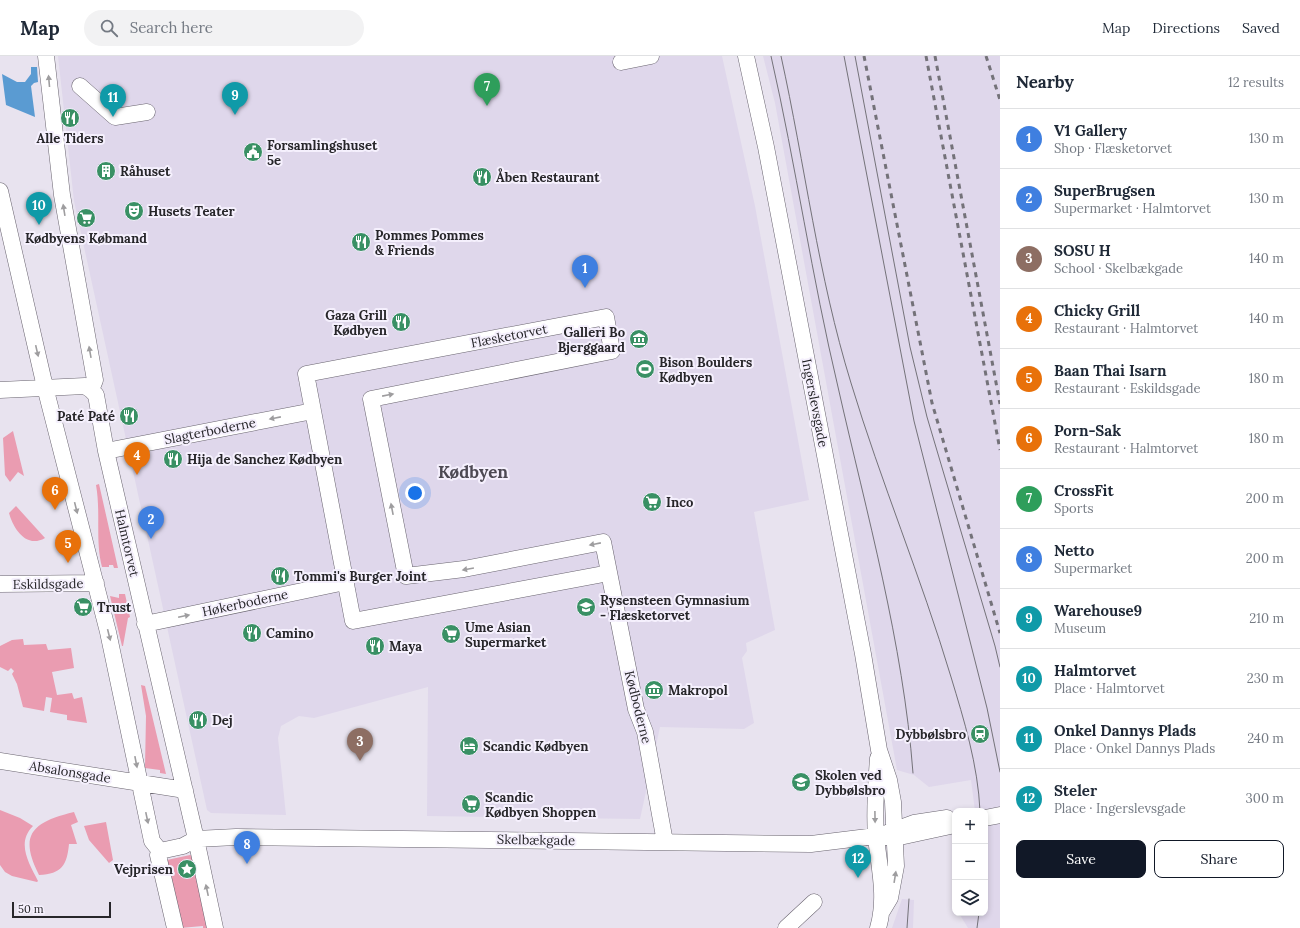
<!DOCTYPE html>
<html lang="en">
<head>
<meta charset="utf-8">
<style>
  body { margin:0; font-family:Lora,serif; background:#f2f2f3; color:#1f2937 }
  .controls { position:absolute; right:12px; bottom:12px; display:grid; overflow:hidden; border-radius:8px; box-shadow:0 2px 6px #0003 }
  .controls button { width:36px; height:36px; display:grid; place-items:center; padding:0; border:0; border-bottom:1px solid #e0e1e3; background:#fff; color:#1f2937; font:20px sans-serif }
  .scale { position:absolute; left:12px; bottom:10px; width:99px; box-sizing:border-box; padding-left:4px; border:2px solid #27262a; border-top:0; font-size:11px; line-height:14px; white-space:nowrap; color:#27262a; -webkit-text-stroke:3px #f5f0fd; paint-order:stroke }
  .you { position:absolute; left:415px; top:437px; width:14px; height:14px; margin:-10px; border:3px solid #fff; border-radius:50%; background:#1a73e8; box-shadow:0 0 0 6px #1a73e833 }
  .badge { display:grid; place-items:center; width:26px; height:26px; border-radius:50%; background:#111827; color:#fff; font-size:13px; font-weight:700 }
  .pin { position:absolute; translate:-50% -33px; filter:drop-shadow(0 1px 2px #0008) }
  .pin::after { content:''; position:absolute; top:21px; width:14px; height:12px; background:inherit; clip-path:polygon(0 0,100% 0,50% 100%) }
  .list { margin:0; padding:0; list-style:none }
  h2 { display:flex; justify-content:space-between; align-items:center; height:52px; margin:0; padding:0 16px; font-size:17px }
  h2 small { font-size:13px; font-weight:400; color:#747a83 }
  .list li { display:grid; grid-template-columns:26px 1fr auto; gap:12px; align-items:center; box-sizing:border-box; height:60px; padding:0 16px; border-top:1px solid #e0e1e3 }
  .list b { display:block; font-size:15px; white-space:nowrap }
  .list p { margin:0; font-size:13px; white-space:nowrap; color:#747a83 }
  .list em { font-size:13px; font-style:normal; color:#747a83 }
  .actions { display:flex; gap:8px; padding:12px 16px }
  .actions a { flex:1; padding:9px 0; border:1px solid #111827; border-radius:8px; text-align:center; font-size:14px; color:#111827 }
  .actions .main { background:#111827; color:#fff }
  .icon { flex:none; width:22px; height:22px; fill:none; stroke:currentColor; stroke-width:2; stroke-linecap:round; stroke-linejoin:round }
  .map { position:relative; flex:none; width:1000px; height:872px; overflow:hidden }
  header { display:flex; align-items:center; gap:24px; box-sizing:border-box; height:56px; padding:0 20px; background:#fff; border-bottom:1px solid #e0e1e3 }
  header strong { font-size:19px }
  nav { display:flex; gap:22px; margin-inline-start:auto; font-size:14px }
  .search { width:280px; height:36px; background:#f2f2f3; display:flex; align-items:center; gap:10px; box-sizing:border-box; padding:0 14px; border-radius:22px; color:#747a83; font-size:15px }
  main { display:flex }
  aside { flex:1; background:#fff }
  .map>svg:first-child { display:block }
  .built { fill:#dfd7eb }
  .green { fill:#ea9cb1 }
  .water { fill:#5a9bd2 }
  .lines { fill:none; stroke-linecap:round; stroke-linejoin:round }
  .minor-casing { stroke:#69646f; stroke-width:17 }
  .minor { stroke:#fff; stroke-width:16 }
  .tram { stroke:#747279; stroke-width:1 }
  .rail { stroke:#747279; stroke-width:3; stroke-dasharray:5 5; stroke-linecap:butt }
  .oneway { fill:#9e9d9f }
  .labels { text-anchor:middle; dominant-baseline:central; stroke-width:4; stroke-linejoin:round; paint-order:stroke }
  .poi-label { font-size:13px; font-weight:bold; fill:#27262a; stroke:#f5f0fd; text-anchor:start }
  .street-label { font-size:13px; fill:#27262a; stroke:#f5f0fd }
  .district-label { font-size:17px; font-weight:bold; fill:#4d4953; stroke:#f5f0fd }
</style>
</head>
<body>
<header>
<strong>Map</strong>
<div class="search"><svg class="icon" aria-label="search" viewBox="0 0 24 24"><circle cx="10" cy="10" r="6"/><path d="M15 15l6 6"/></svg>Search here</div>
<nav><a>Map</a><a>Directions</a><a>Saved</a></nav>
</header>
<main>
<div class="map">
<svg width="1000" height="872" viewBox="0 0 1000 872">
  <rect width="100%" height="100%" fill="#e8e3ef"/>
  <path class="built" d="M 58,0 L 722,0 L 755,150 L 809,444 L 754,456 L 775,574 L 746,587 L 747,595 L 742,602 L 754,667 L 744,673 L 660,671 L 640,763 L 427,760 L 428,631 L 314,662 L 299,660 L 281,670 L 278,682 L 286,759 L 211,757 L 207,754 L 74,145 Z
    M 763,0 L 1000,0 L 1000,872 L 968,872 L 960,859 L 960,857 L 985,857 L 985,755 L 975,755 L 971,724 L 929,731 L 914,719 L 897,714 L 775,47 Z
    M 902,843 L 914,844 L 913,872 L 892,872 Z"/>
  <path class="green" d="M 13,375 L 24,420 L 18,416 L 10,426 L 5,419 L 3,382 Z
    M 99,428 L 118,512 L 114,512 L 113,509 L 109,509 L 109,511 L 102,511 C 95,484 101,457 96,429 Z
    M 16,450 L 45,482 C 26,493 13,472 9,457 Z
    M 119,538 L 125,538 L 130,561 L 128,562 L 123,590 L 122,590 L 110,540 L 119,542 Z
    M 23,583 L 24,589 L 46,588 L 48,594 L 71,592 L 74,612 L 52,616 L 57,639 L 72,637 L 74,643 L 82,641 L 87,667 L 67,664 L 67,659 L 50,656 L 52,642 L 46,641 L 44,655 L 23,651 L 17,628 L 12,618 L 14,615 L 11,612 L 8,615 L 0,611 L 0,590 L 12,584 Z
    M 141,629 L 145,630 L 166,718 L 160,717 L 160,714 L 145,712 L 146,660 Z
    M 0,754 L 20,762 L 33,770 C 16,787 29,807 38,825 L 37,826 L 12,820 L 5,816 L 0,809 Z
    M 74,756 L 78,766 L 71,769 L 77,788 L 69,788 C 67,809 62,818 39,819 C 18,778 33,766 74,756 Z
    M 106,766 L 113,804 L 109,807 L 89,784 L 84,770 Z
    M 190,799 L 192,800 L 210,872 L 203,872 L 203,870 L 180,872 L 167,804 Z"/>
  <path class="water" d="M 31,11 L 37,11 L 38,26 L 34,27 L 31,30 L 35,61 L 6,49 L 2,18 L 17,26 L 25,26 L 31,18 Z"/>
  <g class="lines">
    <g class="minor-casing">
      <path id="minor" d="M 46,0 L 62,139 L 95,324 L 91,334
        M 746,0 L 766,91 L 863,598 L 879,694 L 889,724 L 893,746 L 896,810 L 890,842 L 881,857
        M 621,6 L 651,0
        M 80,30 L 115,61 L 147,56
        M 0,135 L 45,331 L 108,576 L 152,785 L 160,795
        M 0,334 L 85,330 L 91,334 L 96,339 L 106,395 L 196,783 L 215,872
        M 106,395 L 313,355
        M 609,517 L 353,565 L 306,318 L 606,261 L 612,295 L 371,343 L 406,520 L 464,513 L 603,486 L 636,653 L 645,676 L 665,786
        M 0,528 L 96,527
        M 145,568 L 345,526
        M 0,705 L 185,734
        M 985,762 L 1000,759
        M 887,777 L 914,767 L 947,762
        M 160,795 L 183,790 L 196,783 L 236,781 L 811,788 L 876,780 L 895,782 L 955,769
        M 160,795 L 158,799 L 175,872
        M 786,872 L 814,846
        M 878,872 C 887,842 879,811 876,781 C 874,755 876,728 878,702"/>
    </g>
    <use href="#minor" class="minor"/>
    <path class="tram" d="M 771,0 C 796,110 812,222 838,331 C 867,459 903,586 913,717
      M 781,0 C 805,109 818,220 851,327 C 881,426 921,521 951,621 C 964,664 978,709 980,755
      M 844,0 L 914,365 L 987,652 L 1000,716
      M 855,0 L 910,291 L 927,361 L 995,590 L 1000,611
      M 907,872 L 909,843
      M 977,872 L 979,857"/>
    <path class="rail" d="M 864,0 L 932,347 L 1000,577
      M 926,0 L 1000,394
      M 935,0 L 1000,348
      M 986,0 L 1000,44"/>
  </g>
  <defs><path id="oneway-solid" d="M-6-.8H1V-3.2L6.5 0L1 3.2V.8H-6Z"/></defs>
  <g class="oneway">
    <use href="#oneway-solid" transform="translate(49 25) rotate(-95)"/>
    <use href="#oneway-solid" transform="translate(64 154) rotate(-99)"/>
    <use href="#oneway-solid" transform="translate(37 295) rotate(77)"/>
    <use href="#oneway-solid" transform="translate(90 296) rotate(-100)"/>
    <use href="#oneway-solid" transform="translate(388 339) rotate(-11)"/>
    <use href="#oneway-solid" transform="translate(275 362) rotate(169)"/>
    <use href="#oneway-solid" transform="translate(76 452) rotate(76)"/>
    <use href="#oneway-solid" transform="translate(392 453) rotate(-101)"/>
    <use href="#oneway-solid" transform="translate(595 488) rotate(169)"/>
    <use href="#oneway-solid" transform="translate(468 513) rotate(170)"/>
    <use href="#oneway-solid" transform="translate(184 560) rotate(-12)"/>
    <use href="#oneway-solid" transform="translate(109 579) rotate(76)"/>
    <use href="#oneway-solid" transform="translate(136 706) rotate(79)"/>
    <use href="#oneway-solid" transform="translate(875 761) rotate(89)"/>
    <use href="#oneway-solid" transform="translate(147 762) rotate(78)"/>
    <use href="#oneway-solid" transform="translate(895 821) rotate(-81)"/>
    <use href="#oneway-solid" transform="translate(207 834) rotate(-102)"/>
  </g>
  <defs>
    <g id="restaurant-disc" transform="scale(1)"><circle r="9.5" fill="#399064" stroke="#f5f0fd"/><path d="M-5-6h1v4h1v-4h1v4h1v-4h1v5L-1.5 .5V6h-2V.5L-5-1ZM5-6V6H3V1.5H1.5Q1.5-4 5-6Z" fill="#fff"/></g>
    <g id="civic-disc" transform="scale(1)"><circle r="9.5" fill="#399064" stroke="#f5f0fd"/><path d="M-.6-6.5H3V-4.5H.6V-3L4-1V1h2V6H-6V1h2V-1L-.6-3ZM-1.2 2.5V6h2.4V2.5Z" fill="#fff"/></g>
    <g id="building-disc" transform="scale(1)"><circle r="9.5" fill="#399064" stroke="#f5f0fd"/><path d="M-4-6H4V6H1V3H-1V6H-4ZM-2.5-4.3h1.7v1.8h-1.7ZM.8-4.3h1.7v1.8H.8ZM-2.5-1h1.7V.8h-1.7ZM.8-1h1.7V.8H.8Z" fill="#fff"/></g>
    <g id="theatre-disc" transform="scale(1)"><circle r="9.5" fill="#399064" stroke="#f5f0fd"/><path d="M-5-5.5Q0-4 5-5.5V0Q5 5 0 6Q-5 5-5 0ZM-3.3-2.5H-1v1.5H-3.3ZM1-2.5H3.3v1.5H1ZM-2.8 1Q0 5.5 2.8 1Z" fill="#fff"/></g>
    <g id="supermarket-disc" transform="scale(1)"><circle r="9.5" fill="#399064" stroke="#f5f0fd"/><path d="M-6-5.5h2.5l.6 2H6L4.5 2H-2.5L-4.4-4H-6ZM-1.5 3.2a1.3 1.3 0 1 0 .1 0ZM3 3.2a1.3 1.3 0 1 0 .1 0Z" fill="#fff"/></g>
    <g id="museum-disc" transform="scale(1)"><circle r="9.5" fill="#399064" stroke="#f5f0fd"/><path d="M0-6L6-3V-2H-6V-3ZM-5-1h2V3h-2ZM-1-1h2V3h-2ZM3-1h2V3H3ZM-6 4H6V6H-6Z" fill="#fff"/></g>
    <g id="stadium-disc" transform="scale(1)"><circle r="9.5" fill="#399064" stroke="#f5f0fd"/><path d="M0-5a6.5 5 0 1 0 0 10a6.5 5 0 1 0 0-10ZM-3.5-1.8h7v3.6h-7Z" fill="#fff"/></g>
    <g id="university-disc" transform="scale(1)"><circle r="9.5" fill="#399064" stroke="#f5f0fd"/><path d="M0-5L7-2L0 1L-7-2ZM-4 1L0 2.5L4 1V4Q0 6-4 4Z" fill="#fff"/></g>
    <g id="station-disc" transform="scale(1)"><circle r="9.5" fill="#399064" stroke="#f5f0fd"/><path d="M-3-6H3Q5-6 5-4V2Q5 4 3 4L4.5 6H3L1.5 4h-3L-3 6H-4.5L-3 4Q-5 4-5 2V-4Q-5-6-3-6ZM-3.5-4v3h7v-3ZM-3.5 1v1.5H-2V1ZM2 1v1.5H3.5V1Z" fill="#fff"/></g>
    <g id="hotel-disc" transform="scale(1)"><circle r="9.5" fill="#399064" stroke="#f5f0fd"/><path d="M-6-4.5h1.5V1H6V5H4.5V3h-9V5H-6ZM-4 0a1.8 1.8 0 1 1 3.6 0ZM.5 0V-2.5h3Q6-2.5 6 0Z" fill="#fff"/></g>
    <g id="school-disc" transform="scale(1)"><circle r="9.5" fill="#399064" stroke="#f5f0fd"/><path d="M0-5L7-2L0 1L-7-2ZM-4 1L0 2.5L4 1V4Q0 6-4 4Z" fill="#fff"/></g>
    <g id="sight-disc" transform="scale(1)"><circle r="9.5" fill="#399064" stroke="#f5f0fd"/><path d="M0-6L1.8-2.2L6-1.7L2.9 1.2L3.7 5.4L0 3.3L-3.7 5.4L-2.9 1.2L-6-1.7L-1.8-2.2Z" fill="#fff"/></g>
  </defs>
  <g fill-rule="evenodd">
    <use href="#restaurant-disc" x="70" y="62"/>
    <use href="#civic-disc" x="253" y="96"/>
    <use href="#building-disc" x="106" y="115"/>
    <use href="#restaurant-disc" x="482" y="121"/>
    <use href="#theatre-disc" x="134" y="155"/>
    <use href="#supermarket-disc" x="86" y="162"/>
    <use href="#restaurant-disc" x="361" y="186"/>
    <use href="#restaurant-disc" x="401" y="266"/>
    <use href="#museum-disc" x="639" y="283"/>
    <use href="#stadium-disc" x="645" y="313"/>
    <use href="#restaurant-disc" x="129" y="360"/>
    <use href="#restaurant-disc" x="173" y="403"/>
    <use href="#supermarket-disc" x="652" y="446"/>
    <use href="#restaurant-disc" x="280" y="520"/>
    <use href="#supermarket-disc" x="83" y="551"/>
    <use href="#university-disc" x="586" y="551"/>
    <use href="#restaurant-disc" x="252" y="577"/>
    <use href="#supermarket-disc" x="451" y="578"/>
    <use href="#restaurant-disc" x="375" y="590"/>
    <use href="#museum-disc" x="654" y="634"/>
    <use href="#restaurant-disc" x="198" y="664"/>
    <use href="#station-disc" x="980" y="678"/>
    <use href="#hotel-disc" x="469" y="690"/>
    <use href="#school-disc" x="801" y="726"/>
    <use href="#supermarket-disc" x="471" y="748"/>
    <use href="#sight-disc" x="187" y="813"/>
  </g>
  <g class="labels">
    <g class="poi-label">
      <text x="70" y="82" text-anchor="middle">Alle Tiders</text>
      <text x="267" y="89">Forsamlingshuset<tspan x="267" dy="15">5e</tspan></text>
      <text x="120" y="115">Råhuset</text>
      <text x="496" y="121">Åben Restaurant</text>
      <text x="148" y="155">Husets Teater</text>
      <text x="375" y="179">Pommes Pommes<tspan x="375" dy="15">&amp; Friends</tspan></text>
      <text x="86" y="182" text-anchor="middle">Kødbyens Købmand</text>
      <text x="387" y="259" text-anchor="end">Gaza Grill<tspan x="387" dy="15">Kødbyen</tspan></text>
      <text x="625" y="276" text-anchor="end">Galleri Bo<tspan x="625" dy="15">Bjerggaard</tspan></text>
      <text x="659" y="306">Bison Boulders<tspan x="659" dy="15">Kødbyen</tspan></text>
      <text x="115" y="360" text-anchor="end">Paté Paté</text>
      <text x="187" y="403">Hija de Sanchez Kødbyen</text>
      <text x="666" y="446">Inco</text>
      <text x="294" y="520">Tommi's Burger Joint</text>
      <text x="600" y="544">Rysensteen Gymnasium<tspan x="600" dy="15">- Flæsketorvet</tspan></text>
      <text x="97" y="551">Trust</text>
      <text x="465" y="571">Ume Asian<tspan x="465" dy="15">Supermarket</tspan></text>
      <text x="266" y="577">Camino</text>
      <text x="389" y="590">Maya</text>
      <text x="668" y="634">Makropol</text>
      <text x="212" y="664">Dej</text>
      <text x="966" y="678" text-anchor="end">Dybbølsbro</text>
      <text x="483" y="690">Scandic Kødbyen</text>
      <text x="815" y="719">Skolen ved<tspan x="815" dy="15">Dybbølsbro</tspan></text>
      <text x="485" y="741">Scandic<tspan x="485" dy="15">Kødbyen Shoppen</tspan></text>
      <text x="173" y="813" text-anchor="end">Vejprisen</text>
    </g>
    <g class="street-label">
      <text transform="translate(509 280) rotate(-11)">Flæsketorvet</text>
      <text transform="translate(815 347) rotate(79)">Ingerslevsgade</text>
      <text transform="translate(210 375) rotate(-11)">Slagterboderne</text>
      <text transform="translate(127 487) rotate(77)">Halmtorvet</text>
      <text transform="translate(48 528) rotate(-1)">Eskildsgade</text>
      <text transform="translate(245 547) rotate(-12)">Høkerboderne</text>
      <text transform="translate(638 651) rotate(76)">Kødboderne</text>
      <text transform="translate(70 716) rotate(9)">Absalonsgade</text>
      <text transform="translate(536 784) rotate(1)">Skelbækgade</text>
    </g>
    <g class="district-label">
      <text x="473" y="416">Kødbyen</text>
    </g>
  </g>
</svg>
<div class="controls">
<button>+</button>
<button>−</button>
<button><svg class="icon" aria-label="layers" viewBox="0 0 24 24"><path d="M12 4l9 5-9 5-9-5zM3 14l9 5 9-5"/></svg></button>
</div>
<div class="scale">50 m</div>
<div class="you"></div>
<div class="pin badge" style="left:585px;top:232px;background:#3f7fe0">1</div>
<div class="pin badge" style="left:151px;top:483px;background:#3f7fe0">2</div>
<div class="pin badge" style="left:360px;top:705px;background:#8d6e63">3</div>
<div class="pin badge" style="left:137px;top:419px;background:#e8710a">4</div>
<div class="pin badge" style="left:68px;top:507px;background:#e8710a">5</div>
<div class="pin badge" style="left:55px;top:454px;background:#e8710a">6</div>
<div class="pin badge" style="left:487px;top:50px;background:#2e9e5b">7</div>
<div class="pin badge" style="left:247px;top:808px;background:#3f7fe0">8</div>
<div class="pin badge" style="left:235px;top:59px;background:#0f9aa8">9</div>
<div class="pin badge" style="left:39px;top:169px;background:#0f9aa8">10</div>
<div class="pin badge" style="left:113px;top:61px;background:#0f9aa8">11</div>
<div class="pin badge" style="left:858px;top:822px;background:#0f9aa8">12</div>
</div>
<aside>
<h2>Nearby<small>12 results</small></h2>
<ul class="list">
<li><span class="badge" style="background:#3f7fe0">1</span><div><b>V1 Gallery</b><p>Shop · Flæsketorvet</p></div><em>130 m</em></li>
<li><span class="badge" style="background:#3f7fe0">2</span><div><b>SuperBrugsen</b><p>Supermarket · Halmtorvet</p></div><em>130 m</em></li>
<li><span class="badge" style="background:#8d6e63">3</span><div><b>SOSU H</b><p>School · Skelbækgade</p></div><em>140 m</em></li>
<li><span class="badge" style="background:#e8710a">4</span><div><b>Chicky Grill</b><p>Restaurant · Halmtorvet</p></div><em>140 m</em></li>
<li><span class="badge" style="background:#e8710a">5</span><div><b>Baan Thai Isarn</b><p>Restaurant · Eskildsgade</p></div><em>180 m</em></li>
<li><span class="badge" style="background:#e8710a">6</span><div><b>Porn-Sak</b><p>Restaurant · Halmtorvet</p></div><em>180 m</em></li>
<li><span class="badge" style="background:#2e9e5b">7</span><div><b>CrossFit</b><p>Sports</p></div><em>200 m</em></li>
<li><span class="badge" style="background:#3f7fe0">8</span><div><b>Netto</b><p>Supermarket</p></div><em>200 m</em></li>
<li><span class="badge" style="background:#0f9aa8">9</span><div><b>Warehouse9</b><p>Museum</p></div><em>210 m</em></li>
<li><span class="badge" style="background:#0f9aa8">10</span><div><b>Halmtorvet</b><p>Place · Halmtorvet</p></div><em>230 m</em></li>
<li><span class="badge" style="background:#0f9aa8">11</span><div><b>Onkel Dannys Plads</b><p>Place · Onkel Dannys Plads</p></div><em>240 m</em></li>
<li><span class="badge" style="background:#0f9aa8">12</span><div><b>Steler</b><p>Place · Ingerslevsgade</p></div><em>300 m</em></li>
</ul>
<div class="actions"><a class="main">Save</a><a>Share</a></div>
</aside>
</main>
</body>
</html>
